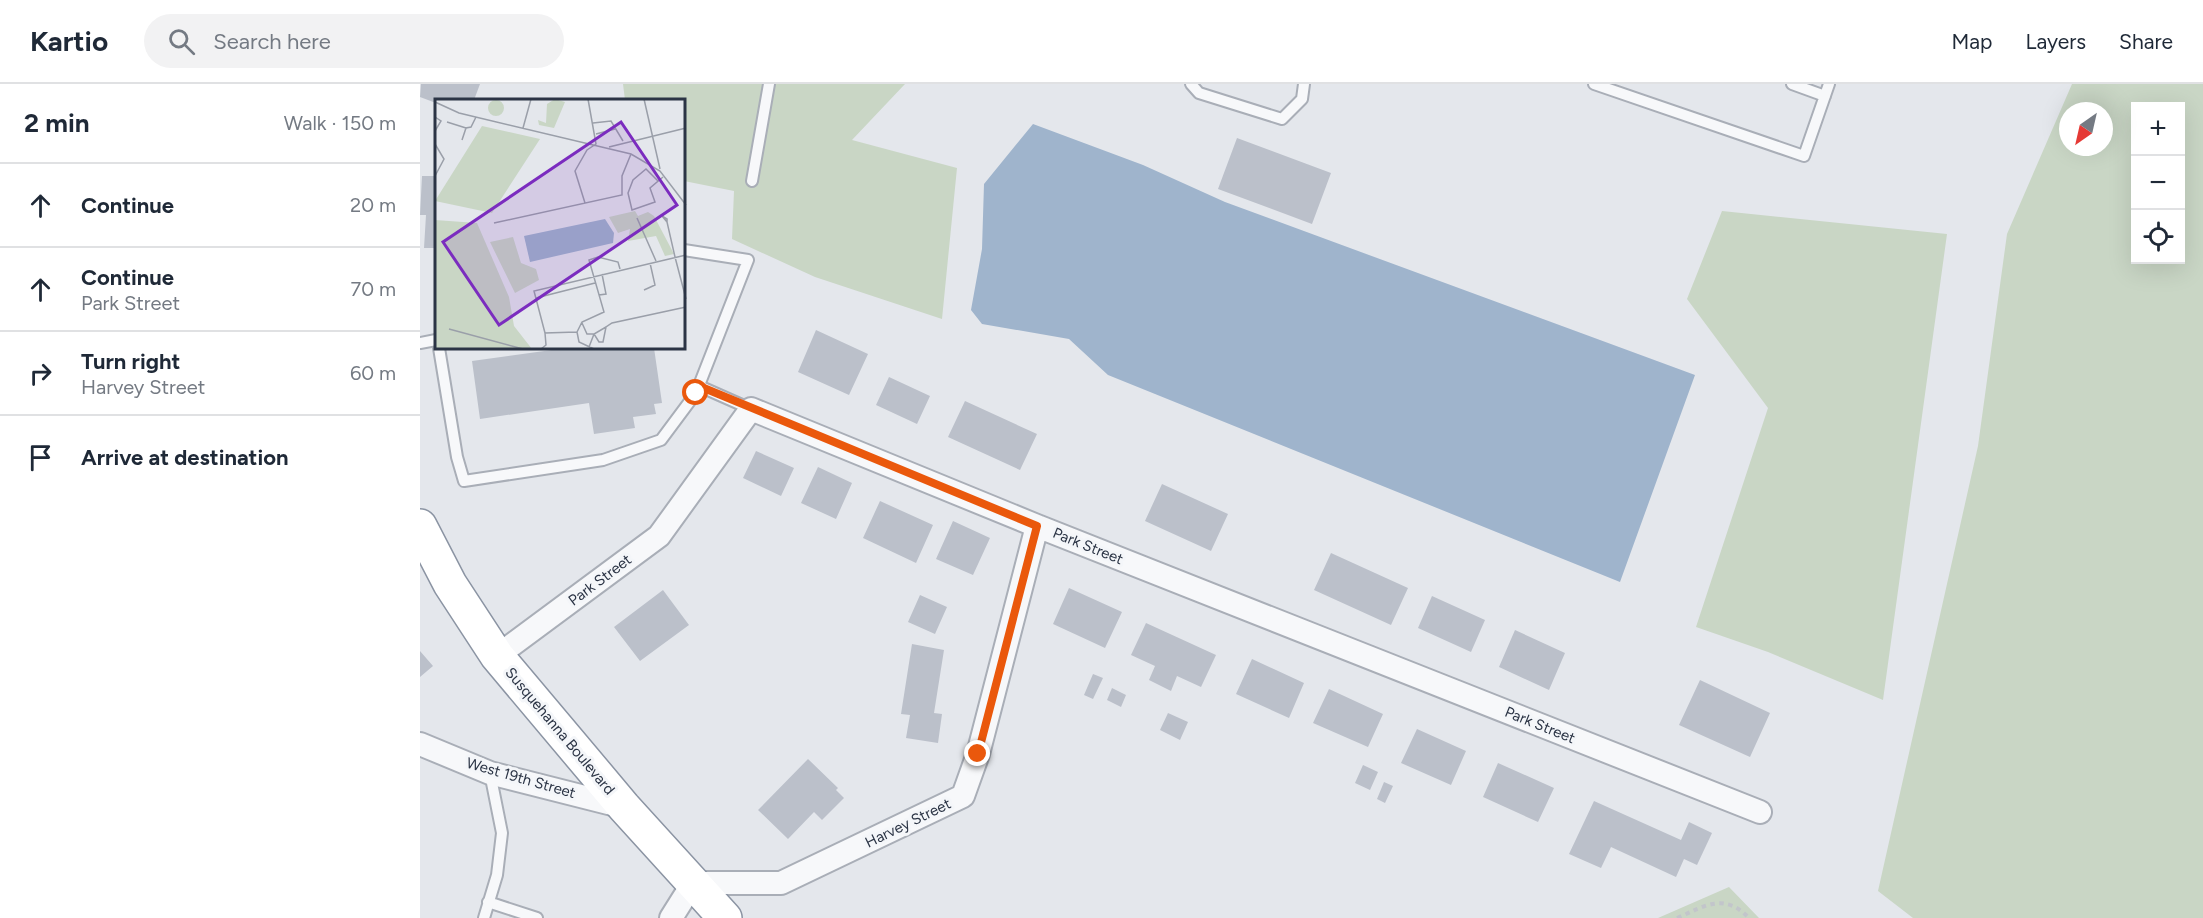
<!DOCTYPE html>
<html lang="en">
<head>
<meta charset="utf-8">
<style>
  body { margin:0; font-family:Figtree,sans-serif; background:#f2f2f3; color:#1f2937 }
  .controls { position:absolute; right:18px; top:18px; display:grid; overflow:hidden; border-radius:0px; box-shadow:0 6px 24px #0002 }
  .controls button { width:54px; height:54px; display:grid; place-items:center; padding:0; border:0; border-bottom:2px solid #e0e1e3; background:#fff; color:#1f2937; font:30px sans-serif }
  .compass { position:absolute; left:1639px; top:18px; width:54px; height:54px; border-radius:50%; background:#fff; box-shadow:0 6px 24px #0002; rotate:214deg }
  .stop { position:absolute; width:18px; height:18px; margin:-14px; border:4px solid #ea580c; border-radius:50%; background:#fff }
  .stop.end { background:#ea580c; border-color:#fff; box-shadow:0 2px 6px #0008 }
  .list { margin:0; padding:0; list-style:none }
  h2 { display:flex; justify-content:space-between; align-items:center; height:78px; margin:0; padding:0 24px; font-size:26px }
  h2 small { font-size:20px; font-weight:400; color:#747a83 }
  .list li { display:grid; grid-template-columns:39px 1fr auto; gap:18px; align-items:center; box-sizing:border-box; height:84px; padding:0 24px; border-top:2px solid #e0e1e3 }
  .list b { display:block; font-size:22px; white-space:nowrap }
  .list p { margin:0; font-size:20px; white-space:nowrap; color:#747a83 }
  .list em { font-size:20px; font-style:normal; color:#747a83 }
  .icon { flex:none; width:33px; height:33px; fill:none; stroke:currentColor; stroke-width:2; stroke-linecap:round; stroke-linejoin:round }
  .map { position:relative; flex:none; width:1783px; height:834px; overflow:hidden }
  header { display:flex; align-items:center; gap:36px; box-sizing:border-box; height:84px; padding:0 30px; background:#fff; border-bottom:2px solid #e0e1e3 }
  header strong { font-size:28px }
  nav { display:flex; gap:33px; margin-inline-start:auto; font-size:21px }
  .search { width:420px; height:54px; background:#f2f2f3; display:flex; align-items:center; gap:15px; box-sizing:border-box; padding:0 21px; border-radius:33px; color:#747a83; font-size:22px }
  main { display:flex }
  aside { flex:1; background:#fff }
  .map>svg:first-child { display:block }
  .green { fill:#c9d6c5; fill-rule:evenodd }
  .water { fill:#9fb4cc }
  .building { fill:#bbc0ca }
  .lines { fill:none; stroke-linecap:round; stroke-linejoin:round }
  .lane-casing { stroke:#a9aeb7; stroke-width:14 }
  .street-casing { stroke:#a9aeb7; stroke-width:26 }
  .highway-casing { stroke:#8b94a3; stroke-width:36 }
  .path { stroke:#c2c5cb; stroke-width:4; stroke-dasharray:4.5 4.5; stroke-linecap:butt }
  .lane { stroke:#f7f8fa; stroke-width:10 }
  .street { stroke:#f7f8fa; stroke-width:22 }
  .highway { stroke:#fff; stroke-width:33 }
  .route { stroke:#ea580c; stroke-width:8 }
  .labels { text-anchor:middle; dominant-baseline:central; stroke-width:6; stroke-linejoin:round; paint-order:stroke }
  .street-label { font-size:15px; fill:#2b3445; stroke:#f4f6f9 }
  .inset-road { fill:none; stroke:#9a9fa9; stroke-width:1.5 }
  .view { fill:#7b2cbf; fill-opacity:0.15; stroke:#7b2cbf; stroke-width:3 }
  .inset-edge { fill:none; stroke:#2b3445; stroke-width:3 }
</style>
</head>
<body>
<header>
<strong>Kartio</strong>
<div class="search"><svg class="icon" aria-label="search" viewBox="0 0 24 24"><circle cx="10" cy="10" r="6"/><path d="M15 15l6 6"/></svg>Search here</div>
<nav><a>Map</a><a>Layers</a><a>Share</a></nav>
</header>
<main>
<aside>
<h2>2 min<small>Walk · 150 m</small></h2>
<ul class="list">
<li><svg class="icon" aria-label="ahead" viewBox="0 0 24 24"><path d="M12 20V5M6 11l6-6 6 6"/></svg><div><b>Continue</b></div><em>20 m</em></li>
<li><svg class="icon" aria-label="ahead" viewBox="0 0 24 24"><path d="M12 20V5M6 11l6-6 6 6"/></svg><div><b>Continue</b><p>Park Street</p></div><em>70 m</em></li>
<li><svg class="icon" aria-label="right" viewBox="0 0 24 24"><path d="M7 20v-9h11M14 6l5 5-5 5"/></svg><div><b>Turn right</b><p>Harvey Street</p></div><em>60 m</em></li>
<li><svg class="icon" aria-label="arrive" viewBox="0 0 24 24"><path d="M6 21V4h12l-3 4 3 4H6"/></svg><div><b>Arrive at destination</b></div></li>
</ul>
</aside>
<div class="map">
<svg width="1783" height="834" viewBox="0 0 1783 834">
  <rect width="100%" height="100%" fill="#e4e7ec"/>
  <path class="green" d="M 203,0 L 485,0 L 432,56 L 537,84 L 522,235 L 395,193 L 312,155 L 314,107 L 264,97 L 264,16 L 205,16 Z
    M 1652,0 L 1783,0 L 1783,834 L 1493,834 L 1458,807 L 1558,362 L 1587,150 ZM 1760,22 L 1760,176 L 1716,176 L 1716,22 ZM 1648,27 L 1684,27 L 1684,63 L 1648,63 Z
    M 1302,127 L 1527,150 L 1463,616 L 1348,568 L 1276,543 L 1348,324 L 1267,215 Z
    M 1309,803 L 1339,834 L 1238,834 Z"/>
  <path class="water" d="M 613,40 L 723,81 L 805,118 L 1275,291 L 1200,498 L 688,291 L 649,255 L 562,240 L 551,226 L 562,165 L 564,100 Z"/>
  <path class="building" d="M 1,0 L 60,0 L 54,16 L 16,16 L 16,19 L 0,13 Z
    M 817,54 L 911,89 L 892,140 L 798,105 Z
    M 2,92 L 16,92 L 16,164 L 4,164 L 6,131 L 0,131 Z
    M 396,246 L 448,270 L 429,311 L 378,288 Z
    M 146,264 L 234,264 L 242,319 L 234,320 L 236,330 L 213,333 L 215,344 L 174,350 L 169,319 L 60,335 L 52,277 Z
    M 469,293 L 510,312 L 497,340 L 456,321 Z
    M 545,317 L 617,350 L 600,386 L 528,353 Z
    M 336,367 L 374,384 L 361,412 L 323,394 Z
    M 398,383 L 432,399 L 416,435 L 381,419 Z
    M 742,400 L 808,430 L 791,467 L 725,437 Z
    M 460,417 L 513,441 L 496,479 L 443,454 Z
    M 533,437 L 570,454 L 553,491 L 516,475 Z
    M 911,469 L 988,504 L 971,541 L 894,506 Z
    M 649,504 L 702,528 L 685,564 L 633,540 Z
    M 243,506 L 269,541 L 220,577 L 194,543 Z
    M 500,511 L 527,523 L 515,550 L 488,538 Z
    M 1012,512 L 1065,536 L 1051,568 L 998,544 Z
    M 726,539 L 796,571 L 781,603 L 757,592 L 751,607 L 729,596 L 735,582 L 711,571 Z
    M 1095,546 L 1145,569 L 1129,606 L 1079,583 Z
    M 492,560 L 524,566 L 514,629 L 522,630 L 518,659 L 486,654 L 490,631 L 481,630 Z
    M 0,567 L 13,582 L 0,593 Z
    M 832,575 L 884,599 L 869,634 L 816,610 Z
    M 673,590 L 683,594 L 673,615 L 664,611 Z
    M 1280,596 L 1350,629 L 1330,673 L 1259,641 Z
    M 692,604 L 706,611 L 701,623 L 687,616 Z
    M 909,605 L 963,630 L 948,663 L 893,639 Z
    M 748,629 L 768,638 L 760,656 L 740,646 Z
    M 997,645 L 1046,667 L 1031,701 L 981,679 Z
    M 388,675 L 418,704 L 416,706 L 424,714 L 402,736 L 394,728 L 368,755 L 338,726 Z
    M 1078,679 L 1134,704 L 1118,738 L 1063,713 Z
    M 943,681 L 958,688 L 950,706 L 935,699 Z
    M 964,698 L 973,702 L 965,719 L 957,715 Z
    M 1174,717 L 1261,756 L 1269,738 L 1292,749 L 1277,781 L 1264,775 L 1256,793 L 1191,763 L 1181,784 L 1149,770 Z"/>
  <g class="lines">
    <g class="lane-casing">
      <path id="lane" d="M 771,0 L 779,9 L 862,35 L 882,15 L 884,0
        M 1174,0 L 1384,72 L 1409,0
        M 1372,0 L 1405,12
        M 332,97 L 349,0
        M 0,259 L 16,256
        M 19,264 L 37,373 L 44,397 L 183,376 L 241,356 L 276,309 L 328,176 L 264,166
        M 279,302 L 331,325
        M 68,818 L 117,834
        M 64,834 L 77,791 L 82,749 L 70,689"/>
    </g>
    <g class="street-casing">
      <path id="street" d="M 77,572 L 239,452 L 331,325 L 617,442 L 1340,728
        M 0,660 L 70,689 L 204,723
        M 251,834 L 273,799 L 361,799 L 543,712 L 558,670 L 617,442"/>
    </g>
    <g class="highway-casing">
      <path id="highway" d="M 0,442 L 30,500 L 77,572 L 204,723 L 305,834"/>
    </g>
    <path class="path" d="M 1257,834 C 1285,822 1304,808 1329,834"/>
    <use href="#lane" class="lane"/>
    <use href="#street" class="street"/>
    <use href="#highway" class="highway"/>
  </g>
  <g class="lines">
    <path class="route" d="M 276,309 L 279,302 L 617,442 L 558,670"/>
  </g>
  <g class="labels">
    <g class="street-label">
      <text transform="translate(668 462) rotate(22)">Park Street</text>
      <text transform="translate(180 496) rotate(-37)">Park Street</text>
      <text transform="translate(1120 641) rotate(22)">Park Street</text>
      <text transform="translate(140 647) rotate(50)">Susquehanna Boulevard</text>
      <text transform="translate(101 694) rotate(16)">West 19th Street</text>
      <text transform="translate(488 739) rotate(-26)">Harvey Street</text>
    </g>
  </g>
  <g transform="translate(15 15)">
    <rect width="250" height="250" fill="#e4e7ec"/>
    <path d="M 120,0 L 130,3 L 119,29 L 104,26 L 103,21 L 111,24 L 112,5 ZM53 9a8 8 0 1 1 16 0a8 8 0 1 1-16 0ZM 47,27 L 105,40 L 57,114 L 0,102 ZM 200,112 L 203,117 L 213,113 L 219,117 L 239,155 L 230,157 L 221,137 L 193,142 L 195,130 L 183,134 L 174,118 ZM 0,121 L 42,124 L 74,198 L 79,227 L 97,250 L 0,250 ZM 78,138 L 86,164 L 101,170 L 104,181 L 80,194 L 55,143 Z" fill="#c9d6c5"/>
    <path d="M 170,120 L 179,134 L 178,144 L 95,163 L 89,137 Z" fill="#9fb4cc"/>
    <path class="inset-road" d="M 209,0 L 225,70M 0,3 L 24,14 L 196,55 L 225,72 L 251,106M 0,18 L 6,22 L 0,32M 12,23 L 31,29M 158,24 L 176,22 L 188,42M 88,29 L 96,0M 161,35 L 180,30M 27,41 L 31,29 L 36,28 L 41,18M 0,45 L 9,60 L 0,77M 174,48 L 251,29M 223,82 L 211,70 L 198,81 L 193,94 L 197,111 L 220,103 L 215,89 L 228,78M 150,104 L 140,72 L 152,51 L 161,45 L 153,0M 202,119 L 221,162M 232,123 L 227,117 L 232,120 L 232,123 L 240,158 L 251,200M 59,124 L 187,96 L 187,77 L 196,55M 209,191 L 220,186 L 215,164M 164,196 L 171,195 L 167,175M 101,199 L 160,184M 147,224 L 152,235 L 159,235 L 154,248M 171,228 L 159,235 L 164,243 L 168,243 L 171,228 L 177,224 L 251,208M 14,230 L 88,250M 110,234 L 99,192 L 251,156M 106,250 L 111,246 L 110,234 L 142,233M 159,250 L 144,243 L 142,233 L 147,223 L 169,213 L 154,161 L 163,158 L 183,163 L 185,170"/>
    <path class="view" d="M 186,23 L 242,106 L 64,226 L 8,143 Z"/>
    <rect width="250" height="250" class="inset-edge"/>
  </g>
</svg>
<div class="controls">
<button>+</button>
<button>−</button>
<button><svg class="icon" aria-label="locate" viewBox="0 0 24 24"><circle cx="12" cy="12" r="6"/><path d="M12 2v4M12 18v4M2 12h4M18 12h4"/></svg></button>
</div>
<svg class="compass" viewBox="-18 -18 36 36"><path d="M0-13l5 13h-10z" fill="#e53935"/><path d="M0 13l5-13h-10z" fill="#747a83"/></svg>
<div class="stop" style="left:276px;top:309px"></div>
<div class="stop end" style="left:558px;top:670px"></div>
</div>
</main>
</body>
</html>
